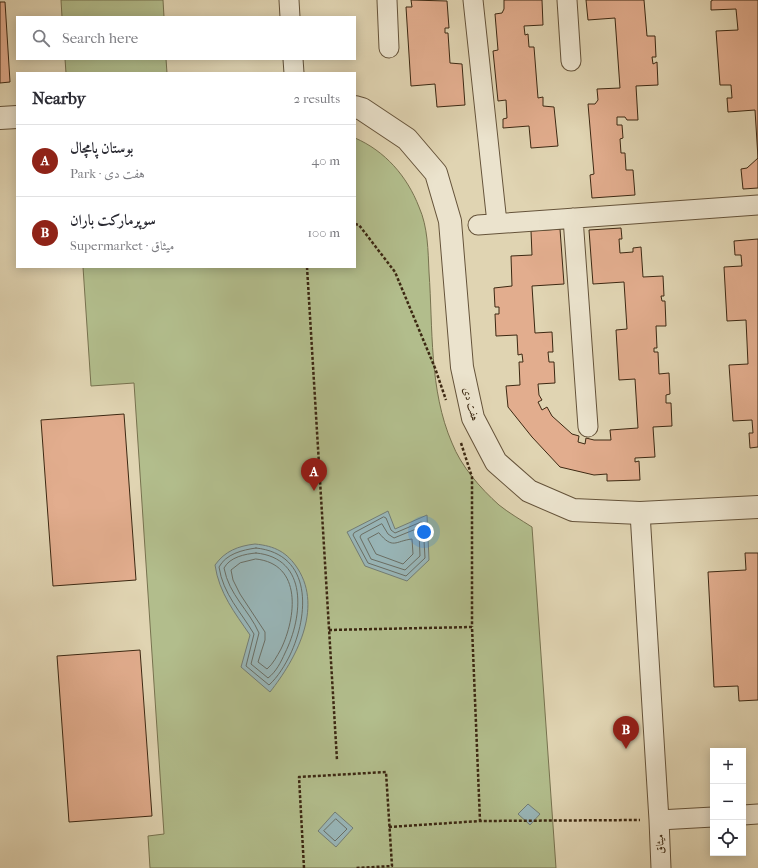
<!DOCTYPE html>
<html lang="en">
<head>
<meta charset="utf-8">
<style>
  body { margin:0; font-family:"IM FELL French Canon",Amiri,serif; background:#f7f7f7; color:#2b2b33 }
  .controls { position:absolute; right:12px; bottom:12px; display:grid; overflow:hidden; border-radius:0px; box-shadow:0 2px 10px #0003 }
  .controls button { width:36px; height:36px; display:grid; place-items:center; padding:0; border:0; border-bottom:1px solid #e1e1e2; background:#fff; color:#2b2b33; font:20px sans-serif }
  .you { position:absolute; left:424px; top:532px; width:14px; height:14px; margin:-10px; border:3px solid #fff; border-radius:50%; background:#1a73e8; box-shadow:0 0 0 6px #1a73e833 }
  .badge { display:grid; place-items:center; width:26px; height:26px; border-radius:50%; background:#8f2418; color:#fff; font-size:13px; font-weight:700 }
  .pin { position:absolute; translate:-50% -33px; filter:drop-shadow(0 1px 2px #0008) }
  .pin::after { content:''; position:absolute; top:21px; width:14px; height:12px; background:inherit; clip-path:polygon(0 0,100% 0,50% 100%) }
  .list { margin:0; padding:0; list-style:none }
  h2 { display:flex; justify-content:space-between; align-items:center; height:52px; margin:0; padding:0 16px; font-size:17px }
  h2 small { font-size:13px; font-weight:400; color:#7c7c81 }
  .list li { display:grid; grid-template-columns:26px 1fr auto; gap:12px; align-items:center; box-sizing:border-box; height:72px; padding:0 16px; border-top:1px solid #e1e1e2 }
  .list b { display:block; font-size:15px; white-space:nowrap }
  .list p { margin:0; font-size:13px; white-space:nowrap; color:#7c7c81 }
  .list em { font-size:13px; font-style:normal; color:#7c7c81 }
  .icon { flex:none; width:22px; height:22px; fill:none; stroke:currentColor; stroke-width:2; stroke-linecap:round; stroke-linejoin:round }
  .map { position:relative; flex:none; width:758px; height:868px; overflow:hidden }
  .search { position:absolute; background:#fff; box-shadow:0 2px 10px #0003; left:16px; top:16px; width:340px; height:44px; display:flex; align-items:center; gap:10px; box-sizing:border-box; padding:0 14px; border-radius:0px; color:#7c7c81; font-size:15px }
  .panel { position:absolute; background:#fff; box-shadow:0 2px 10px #0003; left:16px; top:72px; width:340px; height:196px; border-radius:0px }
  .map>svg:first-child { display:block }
  .green { fill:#b2bd8c; stroke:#77724f }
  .water { fill:#98b5b7; stroke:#737d75 }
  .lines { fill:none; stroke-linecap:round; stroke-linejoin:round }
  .shore { stroke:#6a6e64; stroke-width:1 }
  .building { fill:#e2ad8e; stroke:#3c2812 }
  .minor-casing { stroke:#65533a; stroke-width:21 }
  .tertiary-casing { stroke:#65533a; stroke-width:24 }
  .path { stroke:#3c2812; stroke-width:2.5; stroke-dasharray:3 2; stroke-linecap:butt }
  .minor { stroke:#ebe3cd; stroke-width:19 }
  .tertiary { stroke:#ebe3cd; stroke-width:22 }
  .labels { text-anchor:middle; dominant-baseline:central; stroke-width:3; stroke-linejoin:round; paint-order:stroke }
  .street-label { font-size:11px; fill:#3c2812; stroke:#ebe3cd }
</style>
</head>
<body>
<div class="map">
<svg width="758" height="868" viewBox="0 0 758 868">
  <rect width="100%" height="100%" fill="#e0d4b2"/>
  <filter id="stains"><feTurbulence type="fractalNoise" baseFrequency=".005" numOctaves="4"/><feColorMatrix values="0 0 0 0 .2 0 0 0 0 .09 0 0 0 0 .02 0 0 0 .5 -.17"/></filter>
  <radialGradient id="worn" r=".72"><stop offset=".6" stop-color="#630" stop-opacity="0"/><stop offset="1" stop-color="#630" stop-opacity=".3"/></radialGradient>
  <path class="green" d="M 61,0 L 163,0 L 164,17 L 62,17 Z
    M 65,59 L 166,59 L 167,73 L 66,73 Z
    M 355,138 C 385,151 407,176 419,207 C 428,227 428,251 429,272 C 433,328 429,390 452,443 C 461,466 480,488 499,505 C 509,513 521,520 532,527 L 556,868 L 150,868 L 148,836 L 164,834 L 134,383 L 91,386 L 83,267 L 355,267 Z"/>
  <path class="water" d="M 388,511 L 395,529 L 427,515 L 429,560 L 407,581 L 365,566 L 347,532 Z
    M 255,544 C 275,546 287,552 298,569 C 323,609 296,659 270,692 L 241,667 L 250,635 C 235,613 219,593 215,565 C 225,551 238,546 255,544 Z
    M 528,804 L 540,814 L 530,825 L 518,814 Z
    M 335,812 L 353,828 L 336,847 L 318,831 Z"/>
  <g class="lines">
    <path class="shore" d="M 384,517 L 386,518 L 391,530 L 395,533 L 421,522 L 423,523 L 425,558 L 406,576 L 368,563 L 353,535 L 354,533 Z
      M 382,524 L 388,534 L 394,538 L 416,529 L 419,531 L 420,556 L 405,570 L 371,559 L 360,537 L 361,535 Z
      M 379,533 C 393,550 395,541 412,539 L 413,554 L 403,564 L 376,554 L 368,539 Z
      M 256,548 C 313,554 309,615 290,655 C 285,665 278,677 269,685 L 246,666 L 254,634 C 241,612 223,594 219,567 C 226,554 242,550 256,548 Z
      M 256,553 C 309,558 303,617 285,653 C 281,662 276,672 268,678 L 251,664 L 259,633 C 249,610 229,595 224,568 C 230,557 245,554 256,553 Z
      M 256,559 C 303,564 296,618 281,649 C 277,656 273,664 267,669 L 258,662 L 265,640 L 265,632 L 240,594 L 233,580 L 231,570 L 240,563 Z
      M 336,819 L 347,829 L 335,841 L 324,831 Z"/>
  </g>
  <path class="building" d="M 411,0 L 447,1 L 449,28 L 445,28 L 445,33 L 448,33 L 450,63 L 462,64 L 465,105 L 437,107 L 435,84 L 411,86 L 406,7 L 412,7 Z
    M 504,0 L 542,0 L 543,25 L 524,26 L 525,35 L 528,34 L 529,47 L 534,47 L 538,98 L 543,97 L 543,106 L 554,107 L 558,146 L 531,148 L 529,126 L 503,128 L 503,119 L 507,118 L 506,100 L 498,101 L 493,51 L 498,50 L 495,14 L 502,13 L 504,9 Z
    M 586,0 L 644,0 L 647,36 L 655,36 L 656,57 L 652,57 L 653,64 L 657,62 L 658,85 L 636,86 L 638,120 L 627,120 L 625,117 L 617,117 L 617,125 L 622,125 L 623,138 L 620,139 L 621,153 L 625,153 L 626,170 L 633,170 L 635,195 L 592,198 L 590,175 L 594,174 L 588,104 L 595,104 L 598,100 L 597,89 L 620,88 L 615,18 L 588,20 Z
    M 713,0 L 758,0 L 758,188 L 743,189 L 741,169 L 747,168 L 758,158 L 755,110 L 728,112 L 727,98 L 732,98 L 731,85 L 720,85 L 716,31 L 738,30 L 736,9 L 711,10 L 711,1 Z
    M 0,2 L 5,2 L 10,82 L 0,83 Z
    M 621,228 L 622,239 L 619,239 L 620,253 L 633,252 L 633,248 L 641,247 L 643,277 L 663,276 L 664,296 L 661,296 L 662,301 L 665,301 L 666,326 L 656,326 L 657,348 L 654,348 L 654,352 L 658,352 L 659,374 L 669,373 L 670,394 L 666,395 L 666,403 L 671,403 L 672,426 L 653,427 L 655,457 L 635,458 L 635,462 L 639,461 L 640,480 L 607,481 L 607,474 L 594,475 L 560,467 L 532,437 L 508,407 L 506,386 L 520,385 L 519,362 L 523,362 L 522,354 L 518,355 L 517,335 L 496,336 L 495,314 L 499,314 L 499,307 L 495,307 L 494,288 L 512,286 L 511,256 L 532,255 L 531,231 L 560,229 L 564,284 L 532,286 L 535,333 L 552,332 L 553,352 L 548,352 L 549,362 L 554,362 L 555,383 L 538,384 L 539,395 L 542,400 L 538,402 L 542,410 L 547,407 L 552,416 L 572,434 L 579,436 L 578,442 L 585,444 L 586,438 L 594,440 L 611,440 L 610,430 L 638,428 L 635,379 L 619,380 L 616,330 L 627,329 L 624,282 L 593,284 L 589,230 Z
    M 758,239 L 758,447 L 750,448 L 749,433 L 753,433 L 752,420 L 733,421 L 729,365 L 748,364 L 746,320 L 727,321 L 724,267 L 742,266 L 741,255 L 735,255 L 734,241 Z
    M 124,414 L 136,580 L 53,586 L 41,420 Z
    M 745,553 L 758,553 L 758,700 L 739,701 L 738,686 L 714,687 L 708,572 L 746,570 Z
    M 140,650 L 152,816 L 69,822 L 57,656 Z"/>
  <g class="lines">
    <g class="minor-casing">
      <path id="minor" d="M 289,0 L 290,17
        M 387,0 L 389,48
        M 473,0 L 497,223
        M 567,0 L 571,61
        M 293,59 L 294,73
        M 573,218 L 588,427
        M 478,225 L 758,205
        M 640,513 L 659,820 L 713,817
        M 743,815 L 758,814
        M 659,820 L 661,868"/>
    </g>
    <g class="tertiary-casing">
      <path id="tertiary" d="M 355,107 L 362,109 L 407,139 L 436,173 L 450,221 L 462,367 L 473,418 L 496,462 L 529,491 L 573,510 L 640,513 L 758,507
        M 0,118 L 17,117"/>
    </g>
    <path class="path" d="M 355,224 L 359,225 L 395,272 L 435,368 L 446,400
      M 307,267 L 337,760
      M 461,443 L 472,477 L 472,627
      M 329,630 L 472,627 L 480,821
      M 389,827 L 480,821 L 640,820
      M 304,868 L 299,777 L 386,772 L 392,866 L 356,868"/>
    <use href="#minor" class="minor"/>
    <use href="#tertiary" class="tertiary"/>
  </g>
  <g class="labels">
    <g class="street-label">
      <text transform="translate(471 404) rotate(75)">هفت دی</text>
      <text transform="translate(660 844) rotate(-93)">میثاق</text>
    </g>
  </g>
  <rect width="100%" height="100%" filter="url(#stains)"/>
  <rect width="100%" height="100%" fill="url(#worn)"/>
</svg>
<div class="controls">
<button>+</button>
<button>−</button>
<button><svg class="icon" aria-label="locate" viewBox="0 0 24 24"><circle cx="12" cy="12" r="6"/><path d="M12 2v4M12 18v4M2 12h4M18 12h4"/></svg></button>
</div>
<div class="you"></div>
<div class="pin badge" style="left:314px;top:491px">A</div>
<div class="pin badge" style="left:626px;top:749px">B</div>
<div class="search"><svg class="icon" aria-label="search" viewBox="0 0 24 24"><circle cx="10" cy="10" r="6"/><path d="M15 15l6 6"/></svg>Search here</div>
<section class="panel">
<h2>Nearby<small>2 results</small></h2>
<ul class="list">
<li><span class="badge">A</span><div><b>بوستان پامچال</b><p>Park · هفت دی</p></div><em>40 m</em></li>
<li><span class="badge">B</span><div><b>سوپرمارکت باران</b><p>Supermarket · میثاق</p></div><em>100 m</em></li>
</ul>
</section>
</div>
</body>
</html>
